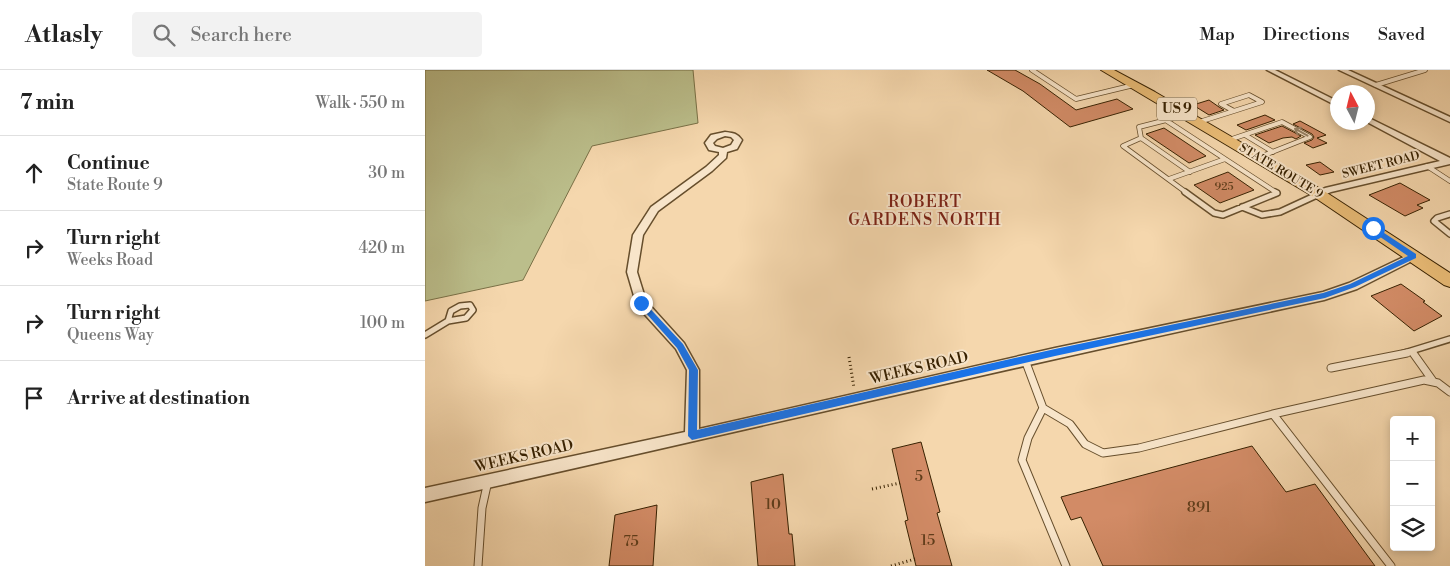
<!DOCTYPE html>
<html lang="en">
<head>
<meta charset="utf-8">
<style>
  body { margin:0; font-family:"Libre Bodoni",serif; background:#f2f2f2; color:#222 }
  .controls { position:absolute; right:15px; bottom:15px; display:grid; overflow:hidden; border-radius:5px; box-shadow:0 2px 8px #0003 }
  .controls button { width:45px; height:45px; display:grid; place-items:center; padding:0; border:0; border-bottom:1px solid #e0e0e0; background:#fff; color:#222; font:25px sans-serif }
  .compass { position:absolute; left:905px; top:15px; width:45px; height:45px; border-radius:50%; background:#fff; box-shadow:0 2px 8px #0003; rotate:353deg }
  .stop { position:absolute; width:15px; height:15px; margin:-11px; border:4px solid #1a73e8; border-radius:50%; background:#fff }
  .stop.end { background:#1a73e8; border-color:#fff; box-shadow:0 1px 5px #0008 }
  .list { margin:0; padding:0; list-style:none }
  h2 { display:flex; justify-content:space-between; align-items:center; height:65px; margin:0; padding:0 20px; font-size:21px }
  h2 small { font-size:16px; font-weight:400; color:#767676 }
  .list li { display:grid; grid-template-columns:32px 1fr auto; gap:15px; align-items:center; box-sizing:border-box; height:75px; padding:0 20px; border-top:1px solid #e0e0e0 }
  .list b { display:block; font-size:19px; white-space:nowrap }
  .list p { margin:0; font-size:16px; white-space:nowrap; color:#767676 }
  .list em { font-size:16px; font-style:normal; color:#767676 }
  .icon { flex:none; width:28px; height:28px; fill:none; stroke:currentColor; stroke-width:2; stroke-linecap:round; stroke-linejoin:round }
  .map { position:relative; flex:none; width:1025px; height:496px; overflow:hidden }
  header { display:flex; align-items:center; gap:30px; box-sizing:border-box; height:70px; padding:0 25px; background:#fff; border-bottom:1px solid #e0e0e0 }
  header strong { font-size:24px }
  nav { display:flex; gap:28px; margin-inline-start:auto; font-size:18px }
  .search { width:350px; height:45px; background:#f2f2f2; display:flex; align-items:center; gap:12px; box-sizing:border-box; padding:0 18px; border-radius:5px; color:#767676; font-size:19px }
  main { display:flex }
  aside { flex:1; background:#fff }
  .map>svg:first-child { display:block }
  .green { fill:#bbbe8b; stroke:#797046 }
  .building { fill:#d28b66; stroke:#372101 }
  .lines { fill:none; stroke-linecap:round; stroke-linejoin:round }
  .service-far2-casing { stroke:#664e2c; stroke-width:5.5 }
  .service-far1-casing { stroke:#664e2c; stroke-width:8 }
  .service-casing { stroke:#664e2c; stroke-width:9 }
  .minor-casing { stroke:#664e2c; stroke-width:3 }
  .primary-casing { stroke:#372101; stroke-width:2 }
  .path { stroke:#372101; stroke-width:3; stroke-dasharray:1 3; stroke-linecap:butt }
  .service-far2 { stroke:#f8e5ca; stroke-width:4 }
  .service-far1 { stroke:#f8e5ca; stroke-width:5 }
  .service { stroke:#f8e5ca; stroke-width:7 }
  .minor { fill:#f8e5ca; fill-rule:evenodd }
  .primary { fill:#eabc76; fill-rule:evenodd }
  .oneway { stroke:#988366 }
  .route { fill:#1a73e8 }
  .labels { text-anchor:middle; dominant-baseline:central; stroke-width:4; stroke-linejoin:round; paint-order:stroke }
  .far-number-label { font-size:11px; fill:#5e3c1a }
  .far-street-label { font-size:12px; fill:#372101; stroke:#f8e5ca }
  .shield { fill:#f8e5ca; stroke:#715c3d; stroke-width:1 }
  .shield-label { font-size:14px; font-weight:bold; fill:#372101 }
  .street-label { font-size:15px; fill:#372101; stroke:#f8e5ca }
  .near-number-label { font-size:15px; fill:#5e3c1a }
  .neighbourhood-label { font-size:16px; letter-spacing:1px; fill:#7a1f14; stroke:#f8e5ca }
</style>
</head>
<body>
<header>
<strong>Atlasly</strong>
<div class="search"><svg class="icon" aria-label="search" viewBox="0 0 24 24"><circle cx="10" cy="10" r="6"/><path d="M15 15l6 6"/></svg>Search here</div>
<nav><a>Map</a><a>Directions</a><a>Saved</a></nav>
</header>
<main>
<aside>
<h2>7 min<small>Walk · 550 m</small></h2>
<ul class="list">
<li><svg class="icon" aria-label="ahead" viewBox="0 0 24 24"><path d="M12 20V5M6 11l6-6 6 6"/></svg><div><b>Continue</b><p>State Route 9</p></div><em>30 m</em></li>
<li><svg class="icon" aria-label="right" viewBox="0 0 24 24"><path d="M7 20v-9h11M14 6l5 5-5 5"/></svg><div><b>Turn right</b><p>Weeks Road</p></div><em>420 m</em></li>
<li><svg class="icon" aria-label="right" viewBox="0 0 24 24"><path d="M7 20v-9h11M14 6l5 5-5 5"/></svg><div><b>Turn right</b><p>Queens Way</p></div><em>100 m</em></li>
<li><svg class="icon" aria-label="arrive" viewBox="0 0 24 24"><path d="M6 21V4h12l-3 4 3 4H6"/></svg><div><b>Arrive at destination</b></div></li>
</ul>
</aside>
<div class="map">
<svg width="1025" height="496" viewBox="0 0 1025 496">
  <rect width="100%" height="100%" fill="#f5d7ad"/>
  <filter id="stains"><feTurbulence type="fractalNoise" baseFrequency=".004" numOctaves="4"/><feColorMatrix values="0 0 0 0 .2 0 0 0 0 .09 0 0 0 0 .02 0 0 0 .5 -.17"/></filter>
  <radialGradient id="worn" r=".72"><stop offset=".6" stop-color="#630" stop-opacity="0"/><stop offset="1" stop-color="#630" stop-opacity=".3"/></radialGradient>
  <path class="green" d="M 0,0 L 268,0 L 273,53 L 167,76 L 98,210 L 0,231 Z"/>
  <path class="building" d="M 562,0 L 590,0 L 615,14 L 651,40 L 692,29 L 708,39 L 645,57 L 598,21 Z
    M 784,30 L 794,37 L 799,40 L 784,45 L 768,35 Z
    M 840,45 L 850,50 L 821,60 L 812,55 Z
    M 875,51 L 901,65 L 892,68 L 902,73 L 888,78 L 879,73 L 887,70 L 889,67 L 887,64 L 868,54 Z
    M 857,56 L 876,66 L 871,69 L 867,67 L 858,68 L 844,73 L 830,65 Z
    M 739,58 L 781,86 L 764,93 L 721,64 Z
    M 895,92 L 909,102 L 895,105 L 881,95 Z
    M 803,102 L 829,120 L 795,133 L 769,115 Z
    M 975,113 L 1005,130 L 992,135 L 998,138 L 980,146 L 944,125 Z
    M 976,214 L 1000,231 L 998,232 L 1017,246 L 989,261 L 946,226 Z
    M 496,372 L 515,442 L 512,443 L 527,496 L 491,496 L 480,451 L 483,450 L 467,379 Z
    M 827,376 L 861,422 L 890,414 L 950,496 L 678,496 L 656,447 L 646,450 L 636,427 Z
    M 358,404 L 364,464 L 367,464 L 370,496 L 333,496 L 326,412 Z
    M 232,435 L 228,496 L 184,496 L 190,445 Z"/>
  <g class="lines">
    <g class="service-far2-casing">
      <path id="service-far2" d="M 607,0 L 651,29 L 709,15
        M 951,15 L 1000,0
        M 824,25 L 837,32 L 809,41 L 796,34 Z
        M 761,45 L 714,57 L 716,68 L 698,76 L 762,123
        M 742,51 L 852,123
        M 774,52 L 809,41
        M 820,65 L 848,82
        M 716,68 L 765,102
        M 804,70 L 857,52 L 885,67 L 832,88
        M 1002,96 L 1025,111
        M 744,109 L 800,89"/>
    </g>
    <g class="service-far1-casing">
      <path id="service-far1" d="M 760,122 L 789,143 L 798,145 L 852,123 L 850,122
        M 817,137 L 837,145 L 855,142 L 894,124
        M 1025,144 L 1012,148 L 1009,151 L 1025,164
        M 45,235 L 48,240 L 41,248 L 23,251 L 26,241 L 35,236 Z
        M 0,265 L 23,251
        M 987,282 L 989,284
        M 976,284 L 1025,269"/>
    </g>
    <g class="service-casing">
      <path id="service" d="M 988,283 L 1008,311
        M 600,290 L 618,338 L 603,368 L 597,390 L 641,496
        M 906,298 L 982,283
        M 618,338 L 645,354 L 660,374 L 678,383 L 714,378 L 848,344
        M 53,496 L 57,438 L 63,411
        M 966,496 L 848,344 L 999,310 L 1013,313 L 1025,322"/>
    </g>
    <g class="minor-casing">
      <path id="minor" d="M 842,0 L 850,0 L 912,31 L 912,36 Z
        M 914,0 L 923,0 L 1025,47 L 1025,52 Z
        M 942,47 L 1025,88 L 1025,94 L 906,122 L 897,126 L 891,126 L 891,122 L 900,118 L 1015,91 L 942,52 Z
        M 300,62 C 308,63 312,63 317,70 L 312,79 L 302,82 L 301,88 L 287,101 L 233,141 L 218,165 L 212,202 L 221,231 L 259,273 L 274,300 L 274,359 L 630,278 L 898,222 L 924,213 L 985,184 L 993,184 L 994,186 L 993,188 L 932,219 L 899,230 C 599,294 300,365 0,432 L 0,418 L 260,362 L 262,300 L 251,279 L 212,236 L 202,202 L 208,165 L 226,137 L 281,97 L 294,85 L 294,82 L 284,80 L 280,73 L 286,65 ZM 300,66 L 306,67 L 309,70 L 306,75 L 298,78 L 290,76 L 288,73 L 292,69 Z"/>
    </g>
    <g class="primary-casing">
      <path id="primary" d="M 676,0 L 689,0 L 730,22 L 899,121 L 1025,203 L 1025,217 L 1019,215 L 889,127 Z"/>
    </g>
    <path class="path" d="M 424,287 L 429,318
      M 447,419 L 475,413
      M 466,496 L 490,489"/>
    <use href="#service-far2" class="service-far2"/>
    <use href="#service-far1" class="service-far1"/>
    <use href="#service" class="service"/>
    <use href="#minor" class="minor"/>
    <use href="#primary" class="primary"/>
  </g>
  <defs><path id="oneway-shaft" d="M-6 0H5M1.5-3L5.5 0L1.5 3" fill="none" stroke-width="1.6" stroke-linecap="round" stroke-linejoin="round" transform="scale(1.25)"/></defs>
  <use class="oneway" href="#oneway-shaft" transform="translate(876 62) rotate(-151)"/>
  <path class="route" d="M 945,157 L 950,157 L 991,184 L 991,188 L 930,217 L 900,228 L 630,286 L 267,370 L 263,366 L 264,300 L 252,278 L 212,233 L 216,230 L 218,231 L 258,274 L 273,300 L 272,360 L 630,279 L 898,223 L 925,214 L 983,186 L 945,160 Z"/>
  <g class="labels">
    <g class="far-number-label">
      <text x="799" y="117">925</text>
    </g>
    <g class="far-street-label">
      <text transform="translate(956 95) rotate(-14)">SWEET ROAD</text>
      <text transform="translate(856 101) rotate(31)">STATE ROUTE 9</text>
    </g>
    <rect class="shield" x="732" y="27.5" width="40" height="23" rx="4"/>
    <g class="shield-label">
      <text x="752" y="39">US 9</text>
    </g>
    <g class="street-label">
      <text transform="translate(494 298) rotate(-13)">WEEKS ROAD</text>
      <text transform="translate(99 386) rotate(-13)">WEEKS ROAD</text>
    </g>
    <g class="near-number-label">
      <text x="494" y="406">5</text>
      <text x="348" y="434">10</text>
      <text x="774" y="437">891</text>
      <text x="503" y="470">15</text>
      <text x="206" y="471">75</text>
    </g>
    <g class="neighbourhood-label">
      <text x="500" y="132">ROBERT<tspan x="500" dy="18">GARDENS NORTH</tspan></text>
    </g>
  </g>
  <rect width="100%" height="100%" filter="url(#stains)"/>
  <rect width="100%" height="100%" fill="url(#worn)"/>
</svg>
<div class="controls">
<button>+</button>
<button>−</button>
<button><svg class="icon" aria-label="layers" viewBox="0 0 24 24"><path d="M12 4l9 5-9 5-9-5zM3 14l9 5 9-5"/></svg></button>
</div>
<svg class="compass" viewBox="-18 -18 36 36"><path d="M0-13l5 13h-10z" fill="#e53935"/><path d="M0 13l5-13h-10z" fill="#767676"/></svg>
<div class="stop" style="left:948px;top:158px"></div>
<div class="stop end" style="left:216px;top:233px"></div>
</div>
</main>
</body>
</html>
